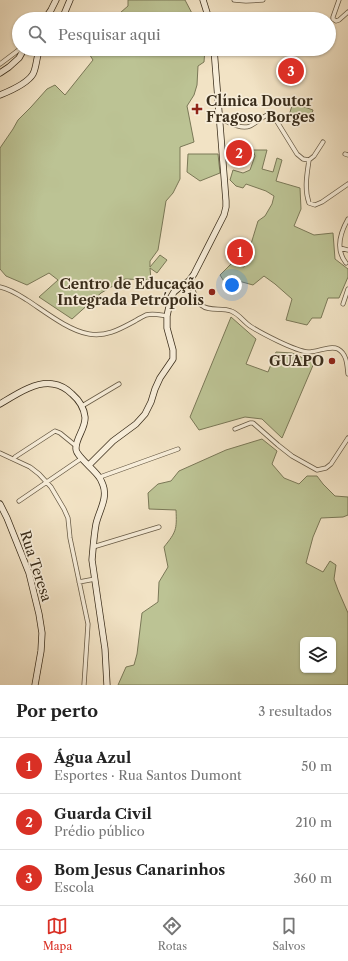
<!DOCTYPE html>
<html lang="pt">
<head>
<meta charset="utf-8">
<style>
  body { margin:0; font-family:"Libre Caslon Text",serif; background:#f2f2f2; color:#222 }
  .controls { position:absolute; right:12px; bottom:12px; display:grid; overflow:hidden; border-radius:6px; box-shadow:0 1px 3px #0004 }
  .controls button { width:36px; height:36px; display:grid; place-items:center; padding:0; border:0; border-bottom:1px solid #e0e0e0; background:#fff; color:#222; font:20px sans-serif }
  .you { position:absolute; left:232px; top:285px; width:14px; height:14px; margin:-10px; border:3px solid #fff; border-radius:50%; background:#1a73e8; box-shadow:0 0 0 6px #1a73e833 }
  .badge { display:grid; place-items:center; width:26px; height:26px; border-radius:50%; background:#d93025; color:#fff; font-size:13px; font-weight:700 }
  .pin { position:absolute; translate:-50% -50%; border:2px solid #fff; box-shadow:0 1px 4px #0006 }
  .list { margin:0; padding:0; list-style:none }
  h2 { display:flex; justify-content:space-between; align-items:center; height:52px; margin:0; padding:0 16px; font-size:17px }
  h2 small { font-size:13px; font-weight:400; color:#767676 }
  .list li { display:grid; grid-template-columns:26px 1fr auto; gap:12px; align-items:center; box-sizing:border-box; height:56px; padding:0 16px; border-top:1px solid #e0e0e0 }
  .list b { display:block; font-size:15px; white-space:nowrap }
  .list p { margin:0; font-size:13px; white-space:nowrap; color:#767676 }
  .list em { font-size:13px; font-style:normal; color:#767676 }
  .icon { flex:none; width:22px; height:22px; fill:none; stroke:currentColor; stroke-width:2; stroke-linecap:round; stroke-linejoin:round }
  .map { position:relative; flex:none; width:348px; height:685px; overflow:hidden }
  .search { position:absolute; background:#fff; box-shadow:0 1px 3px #0004; left:12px; right:12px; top:12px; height:44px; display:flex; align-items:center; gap:10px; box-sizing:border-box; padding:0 14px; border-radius:22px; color:#767676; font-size:15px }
  .sheet { height:220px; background:#fff }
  nav { display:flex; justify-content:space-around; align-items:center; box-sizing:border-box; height:56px; border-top:1px solid #e0e0e0; background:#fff; font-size:11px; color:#767676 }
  nav a { display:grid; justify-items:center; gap:2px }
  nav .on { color:#d93025 }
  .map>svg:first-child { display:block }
  .green { fill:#bcc394; stroke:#7a7857; fill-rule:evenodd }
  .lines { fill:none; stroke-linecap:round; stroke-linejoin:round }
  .minor-casing { stroke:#675a45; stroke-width:5 }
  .secondary-casing { stroke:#392c1a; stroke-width:7 }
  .minor { stroke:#f7edd9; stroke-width:3.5 }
  .secondary { stroke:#f7edd9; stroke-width:5.5 }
  .poi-dot { fill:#8f2418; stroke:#f7edd9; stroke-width:1.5 }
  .labels { text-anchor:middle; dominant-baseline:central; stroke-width:3.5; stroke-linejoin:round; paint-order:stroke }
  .poi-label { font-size:14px; font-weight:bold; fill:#392c1a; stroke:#f7edd9; text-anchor:end }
  .street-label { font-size:14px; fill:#392c1a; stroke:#f7edd9 }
</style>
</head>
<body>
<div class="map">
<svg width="348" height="685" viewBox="0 0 348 685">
  <rect width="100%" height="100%" fill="#f2e3c5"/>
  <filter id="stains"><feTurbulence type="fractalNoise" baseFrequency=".005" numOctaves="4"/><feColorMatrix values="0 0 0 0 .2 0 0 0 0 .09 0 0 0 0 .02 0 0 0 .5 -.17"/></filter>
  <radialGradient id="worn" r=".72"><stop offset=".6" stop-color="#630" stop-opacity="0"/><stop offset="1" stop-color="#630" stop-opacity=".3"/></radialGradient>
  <path class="green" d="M 128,0 L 185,0 L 195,19 L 113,19 L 128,6 Z
    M 86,49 L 205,49 L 204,62 L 198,66 L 197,85 L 194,95 L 187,106 L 194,142 L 180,147 L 180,179 L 173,193 L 166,201 L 158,250 L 150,261 L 150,267 L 160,255 L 167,260 L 157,273 L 150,268 L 151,280 L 125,279 L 101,293 L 72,319 L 39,297 L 58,280 L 49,273 L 27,285 L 6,276 L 0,269 L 0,148 L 13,129 L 18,120 L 31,107 L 47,89 L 55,85 L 65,95 L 93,60 Z
    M 293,103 L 313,110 L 309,121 L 289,115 Z
    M 253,150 L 267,150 L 262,169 L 273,172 L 277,158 L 282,160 L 276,181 L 300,188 L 301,209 L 294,226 L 314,235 L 333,233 L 335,259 L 348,269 L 348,277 L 339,298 L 328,298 L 321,318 L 312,318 L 307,325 L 286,320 L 292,299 L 275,284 L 264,276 L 253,285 L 235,280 L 225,283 L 220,275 L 231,264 L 244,267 L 258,221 L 265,216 L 272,204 L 274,196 L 266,191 L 246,184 L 243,188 L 236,186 L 230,180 L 233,170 L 243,173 L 250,170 L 255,156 Z
    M 188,154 L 218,154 L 220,173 L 200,181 L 187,172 Z
    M 231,317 L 256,339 L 246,364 L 268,372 L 276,352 L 292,353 L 314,363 L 282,438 L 262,419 L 245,417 L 199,430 L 190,417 Z
    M 262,439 L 277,451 L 272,464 L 284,478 L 299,484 L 307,476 L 317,476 L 323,484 L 335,496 L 348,497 L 348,515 L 343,517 L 321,518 L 313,537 L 306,563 L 323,572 L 330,561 L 336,565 L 334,579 L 338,590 L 348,613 L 348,685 L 118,685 L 126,667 L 134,665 L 137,654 L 142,613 L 158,602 L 159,582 L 168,567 L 164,547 C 176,532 177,530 176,510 L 149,509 L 148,493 L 158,484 L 171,481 L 179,471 L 226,450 ZM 303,640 L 333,640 L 333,670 L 303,670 Z"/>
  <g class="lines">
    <g class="minor-casing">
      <path id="minor" d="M 234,0 L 246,1 L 263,0
        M 339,0 L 333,17 L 333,19 L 336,21 L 339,20 L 348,12
        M 0,64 L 20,49
        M 219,118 C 228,122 241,130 250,126 C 256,123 261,118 267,115 C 271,114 274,116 276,120 L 297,154 L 303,159 L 309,160 L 314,156 L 323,142
        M 345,154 L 348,155
        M 309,160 C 307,174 304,189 309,203 L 315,205 L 322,202 L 348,184
        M 340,248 L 348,250
        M 346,263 C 335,249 340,233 348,219
        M 189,281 C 193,288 195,299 201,305 C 209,312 222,307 231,311 C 239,314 243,321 250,326 C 261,333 295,351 308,352 C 318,352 330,345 338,349 C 347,354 347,365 348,374
        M 0,287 C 10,289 19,295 27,300 C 44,311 69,331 89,334 C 107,337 120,329 135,321 C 138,319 142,317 146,315 C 153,313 160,315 167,316
        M 343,304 L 348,289
        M 82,406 L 119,384
        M 235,429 L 250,423 L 253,423 L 278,445 L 292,456 L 317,470 L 326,468 L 331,464 L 348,438
        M 0,453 L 30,467 L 39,474 L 51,487 L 64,509 L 68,518 L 70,538 L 88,624 L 84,685
        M 15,457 L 55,431 L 60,433 L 76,446
        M 100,477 L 178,449
        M 19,501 L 82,458
        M 93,547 L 159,527
        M 79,582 L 95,579"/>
    </g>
    <g class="secondary-casing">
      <path id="secondary" d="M 203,0 L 209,19
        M 45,19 L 51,10 L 56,0
        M 62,19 L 70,0
        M 0,73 L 9,67 L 19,58 L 24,49
        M 0,95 C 10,91 27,84 33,74 C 37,66 36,57 40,49
        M 0,404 C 15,395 35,381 53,384 C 60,385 67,389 72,394 C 79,400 84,408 85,417 C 86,428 75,439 76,449 C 76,456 95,470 99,477 C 101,479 102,483 103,485 C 108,498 99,511 96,524 C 94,535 93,548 92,560 L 105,649 L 107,685
        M 89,465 L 113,441 L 136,424 L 145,414 L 151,402 L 155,389 L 160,378 L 173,359 L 173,350 L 167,328 L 167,316 L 171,297 L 174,292 L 180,287 L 189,281 L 194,274 L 224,215 L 226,207 L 226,201 L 214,49
        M 0,504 L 7,518 L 29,573 L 39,614 L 42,633 L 41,651 L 35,685"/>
    </g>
    <use href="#minor" class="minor"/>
    <use href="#secondary" class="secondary"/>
  </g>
  <g class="poi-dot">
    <path d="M195 103h4v4h4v4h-4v4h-4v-4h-4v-4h4z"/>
    <circle cx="212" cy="292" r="4"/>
    <circle cx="332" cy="361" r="4"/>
  </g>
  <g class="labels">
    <g class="poi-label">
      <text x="206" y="101" text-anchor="start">Clínica Doutor<tspan x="206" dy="16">Fragoso Borges</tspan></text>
      <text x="204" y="284">Centro de Educação<tspan x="204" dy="16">Integrada Petrópolis</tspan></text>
      <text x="324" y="361">GUAPO</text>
    </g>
    <g class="street-label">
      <text transform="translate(36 566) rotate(72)">Rua Teresa</text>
    </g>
  </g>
  <rect width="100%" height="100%" filter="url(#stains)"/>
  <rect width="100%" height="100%" fill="url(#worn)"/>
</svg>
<div class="controls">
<button><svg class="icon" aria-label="layers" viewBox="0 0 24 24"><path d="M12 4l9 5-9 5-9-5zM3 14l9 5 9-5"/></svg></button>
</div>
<div class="you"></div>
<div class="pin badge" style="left:240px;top:252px">1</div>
<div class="pin badge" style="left:239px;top:153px">2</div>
<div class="pin badge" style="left:291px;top:71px">3</div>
<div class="search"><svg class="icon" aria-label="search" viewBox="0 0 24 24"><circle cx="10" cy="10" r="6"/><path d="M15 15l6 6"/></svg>Pesquisar aqui</div>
</div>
<section class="sheet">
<h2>Por perto<small>3 resultados</small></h2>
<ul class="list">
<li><span class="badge">1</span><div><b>Água Azul</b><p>Esportes · Rua Santos Dumont</p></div><em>50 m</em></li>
<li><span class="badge">2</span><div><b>Guarda Civil</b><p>Prédio público</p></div><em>210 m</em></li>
<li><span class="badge">3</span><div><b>Bom Jesus Canarinhos</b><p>Escola</p></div><em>360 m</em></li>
</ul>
</section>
<nav>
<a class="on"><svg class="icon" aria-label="map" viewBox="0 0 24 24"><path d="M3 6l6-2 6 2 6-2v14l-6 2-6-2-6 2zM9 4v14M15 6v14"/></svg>Mapa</a>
<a><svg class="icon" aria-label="directions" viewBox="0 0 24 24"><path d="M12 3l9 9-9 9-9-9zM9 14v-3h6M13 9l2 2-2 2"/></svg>Rotas</a>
<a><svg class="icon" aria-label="saved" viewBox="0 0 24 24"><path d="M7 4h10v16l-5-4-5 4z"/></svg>Salvos</a>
</nav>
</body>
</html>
